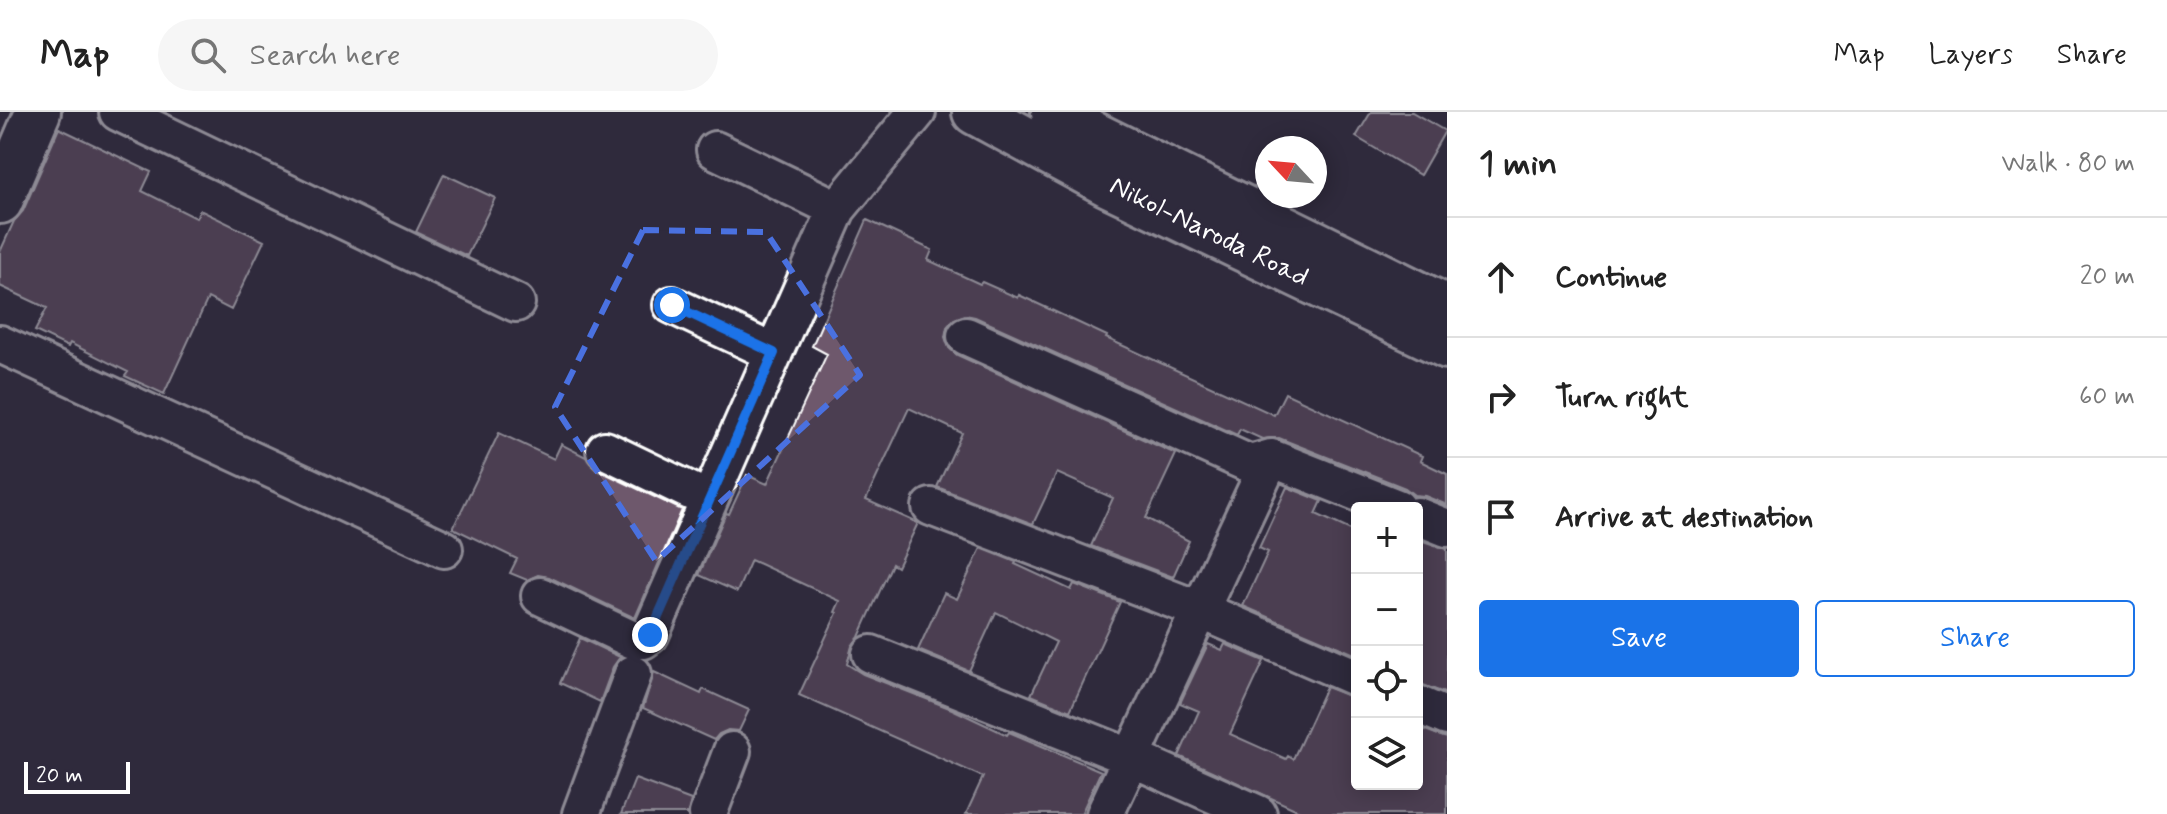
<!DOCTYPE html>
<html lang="en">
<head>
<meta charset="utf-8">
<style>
  body { margin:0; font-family:Mynerve,sans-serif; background:#f6f6f6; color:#222 }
  .controls { position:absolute; right:24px; bottom:24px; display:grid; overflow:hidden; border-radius:8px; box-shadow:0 4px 20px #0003 }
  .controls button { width:72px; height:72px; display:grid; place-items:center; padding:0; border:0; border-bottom:2px solid #e0e0e0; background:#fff; color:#222; font:40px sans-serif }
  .compass { position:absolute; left:1255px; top:24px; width:72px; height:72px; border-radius:50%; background:#fff; box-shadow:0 4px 20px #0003; rotate:296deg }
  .scale { position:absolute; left:24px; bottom:20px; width:106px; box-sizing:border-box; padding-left:8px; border:4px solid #fff; border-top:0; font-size:22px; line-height:28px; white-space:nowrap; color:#fff; -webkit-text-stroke:6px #2f2a3d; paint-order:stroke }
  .stop { position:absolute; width:24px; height:24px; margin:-18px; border:6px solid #1a73e8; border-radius:50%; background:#fff }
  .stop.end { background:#1a73e8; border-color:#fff; box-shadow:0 2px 8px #0008 }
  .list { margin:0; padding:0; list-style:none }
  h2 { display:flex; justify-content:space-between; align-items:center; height:104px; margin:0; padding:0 32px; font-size:34px }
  h2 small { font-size:26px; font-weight:400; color:#767676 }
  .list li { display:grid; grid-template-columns:52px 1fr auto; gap:24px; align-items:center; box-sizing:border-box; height:120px; padding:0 32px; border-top:2px solid #e0e0e0 }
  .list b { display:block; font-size:30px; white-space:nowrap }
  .list em { font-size:26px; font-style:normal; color:#767676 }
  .actions { display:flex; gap:16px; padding:24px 32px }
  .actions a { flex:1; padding:18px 0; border:2px solid #1a73e8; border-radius:8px; text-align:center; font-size:28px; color:#1a73e8 }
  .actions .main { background:#1a73e8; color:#fff }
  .icon { flex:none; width:44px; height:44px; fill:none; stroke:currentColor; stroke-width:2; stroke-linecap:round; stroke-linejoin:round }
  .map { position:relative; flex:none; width:1447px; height:702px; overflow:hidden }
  header { display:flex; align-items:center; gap:48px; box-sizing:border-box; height:112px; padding:0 40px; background:#fff; border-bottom:2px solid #e0e0e0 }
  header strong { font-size:38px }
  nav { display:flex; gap:44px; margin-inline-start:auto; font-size:28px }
  .search { width:560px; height:72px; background:#f6f6f6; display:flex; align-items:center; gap:20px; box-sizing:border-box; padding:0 28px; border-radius:44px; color:#767676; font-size:30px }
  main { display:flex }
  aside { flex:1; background:#fff }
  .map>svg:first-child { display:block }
  .building { fill:#6e586c; stroke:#fff; stroke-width:2 }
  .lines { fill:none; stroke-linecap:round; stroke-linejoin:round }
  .minor-casing { stroke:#fff; stroke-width:42 }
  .major-casing { stroke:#fff; stroke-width:50 }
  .minor { stroke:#2f2a3d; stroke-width:36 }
  .major { stroke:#2f2a3d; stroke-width:44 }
  .route { stroke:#1a73e8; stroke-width:10 }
  .marked { fill:none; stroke:#4a71e0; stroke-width:6; stroke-dasharray:16 10; stroke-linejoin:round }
  .labels { text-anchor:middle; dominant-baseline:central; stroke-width:6; stroke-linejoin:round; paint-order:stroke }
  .street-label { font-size:28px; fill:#fff; stroke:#2f2a3d }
</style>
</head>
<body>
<header>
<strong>Map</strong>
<div class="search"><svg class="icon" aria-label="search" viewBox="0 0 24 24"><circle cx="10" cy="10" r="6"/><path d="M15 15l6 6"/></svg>Search here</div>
<nav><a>Map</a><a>Layers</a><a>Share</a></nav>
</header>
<main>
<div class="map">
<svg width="1447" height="702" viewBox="0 0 1447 702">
  <rect width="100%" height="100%" fill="#2f2a3d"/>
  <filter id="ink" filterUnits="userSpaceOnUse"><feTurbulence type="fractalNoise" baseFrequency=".0125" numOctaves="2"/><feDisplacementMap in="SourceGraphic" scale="16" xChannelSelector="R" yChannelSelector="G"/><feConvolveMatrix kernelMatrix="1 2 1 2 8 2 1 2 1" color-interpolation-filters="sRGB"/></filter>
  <g filter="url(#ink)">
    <path class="building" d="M 1371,0 L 1412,0 L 1445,19 L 1420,63 L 1356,25 Z
      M 59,16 L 151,60 L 142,79 L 196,106 L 200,98 L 264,129 L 231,198 L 208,186 L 164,282 L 125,264 L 128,260 L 70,231 L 68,235 L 35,219 L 47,196 L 0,174 L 0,140 L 14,109 L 23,99 Z
      M 444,62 L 495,86 L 467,144 L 416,120 Z
      M 867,108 L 932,138 L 928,148 L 980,172 L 982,170 L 1018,186 L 1019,183 L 1107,224 L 1106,226 L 1274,303 L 1285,281 L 1422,344 L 1420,349 L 1447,362 L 1447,393 L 1425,384 L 1414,383 L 1405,376 L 1279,326 L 1262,327 L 1240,317 L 1237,323 L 975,205 L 965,203 L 954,207 L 947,215 L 945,225 L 949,236 L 957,243 L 1176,342 L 1146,406 L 1189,429 L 1173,465 L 1091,434 L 1113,386 L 1057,361 L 1033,412 L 937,375 L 962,321 L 909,296 L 866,388 L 918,411 L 897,455 L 892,452 L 859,525 L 852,534 L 847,552 L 863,562 L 952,597 L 1007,623 L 1009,620 L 1101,659 L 1081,702 L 966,702 L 983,665 L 799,583 L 837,501 L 835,500 L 840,489 L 751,448 L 737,480 L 699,463 L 726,401 L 729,402 L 747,363 L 767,372 L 827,242 L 812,234 Z
      M 499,321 L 554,347 L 561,332 L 586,345 L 596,357 L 682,398 L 635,506 L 549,465 L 538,463 L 527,468 L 510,461 L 517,447 L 453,416 Z
      M 1287,375 L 1322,389 L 1316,402 L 1357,421 L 1357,543 L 1243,494 L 1268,440 L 1259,436 Z
      M 1417,427 L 1447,437 L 1447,582 L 1417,571 Z
      M 981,436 L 1016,450 L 1015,452 L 1071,478 L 1074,472 L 1120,490 L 1070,599 L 1031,583 L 1056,530 L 996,500 L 969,559 L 918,538 L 944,481 L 957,487 Z
      M 580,526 L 620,545 L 613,555 L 600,590 L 560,571 Z
      M 1208,532 L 1222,538 L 1225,532 L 1264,549 L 1230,622 L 1286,647 L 1288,644 L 1293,647 L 1326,575 L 1357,587 L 1357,672 L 1417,672 L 1417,615 L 1447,626 L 1447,702 L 1306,702 L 1179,644 L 1199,599 L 1180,591 Z
      M 654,560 L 701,582 L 703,577 L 749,598 L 739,619 L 728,618 L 719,622 L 714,628 L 643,596 Z
      M 635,667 L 691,688 L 688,702 L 621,702 Z"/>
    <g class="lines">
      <g class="minor-casing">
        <path id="minor" d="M 118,0 L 516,191
          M 837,97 L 917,0
          M 672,193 L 774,241
          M 966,224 L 1250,352 L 1271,346
          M 0,232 L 444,437
          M 605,338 L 709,388
          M 931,395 L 1200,498 L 1357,566
          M 1417,404 L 1447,416
          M 540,484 L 633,528 L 643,528 L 650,523 L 837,97 L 715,38
          M 871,542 L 1132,646 L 1258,702
          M 1417,592 L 1447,605
          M 581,702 L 633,562
          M 708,702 L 732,639
          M 1105,702 L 1271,346 L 1397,396"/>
      </g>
      <g class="major-casing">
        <path id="major" d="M 975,0 L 1108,72 L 1447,234
          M 1054,0 L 1095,23 L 1447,196
          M 0,89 L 38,0"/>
      </g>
      <use href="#minor" class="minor"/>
      <use href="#major" class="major"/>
    </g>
  </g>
  <g class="lines" filter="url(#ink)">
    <path class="route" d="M 650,523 L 774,241 L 672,193"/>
  </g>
  <path d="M0 0H1447V702H0ZM 643,118 L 766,120 L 860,263 L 656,449 L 555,295 Z" fill="#2f2a3d" fill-opacity=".55" fill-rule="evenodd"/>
  <path class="marked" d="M 643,118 L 766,120 L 860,263 L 656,449 L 555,295 Z"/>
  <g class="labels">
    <g class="street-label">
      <text transform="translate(1209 120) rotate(26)">Nikol-Naroda Road</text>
    </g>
  </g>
</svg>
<div class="controls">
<button>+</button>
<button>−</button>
<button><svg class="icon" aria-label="locate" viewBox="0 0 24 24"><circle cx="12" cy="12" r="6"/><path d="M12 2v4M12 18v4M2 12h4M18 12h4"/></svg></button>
<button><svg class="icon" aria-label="layers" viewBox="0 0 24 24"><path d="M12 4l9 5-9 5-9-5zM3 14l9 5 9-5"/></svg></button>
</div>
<svg class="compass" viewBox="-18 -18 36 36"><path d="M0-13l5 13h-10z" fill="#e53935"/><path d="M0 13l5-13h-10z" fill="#767676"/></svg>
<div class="scale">20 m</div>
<div class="stop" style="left:672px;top:193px"></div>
<div class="stop end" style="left:650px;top:523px"></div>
</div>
<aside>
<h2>1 min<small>Walk · 80 m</small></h2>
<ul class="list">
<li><svg class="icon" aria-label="ahead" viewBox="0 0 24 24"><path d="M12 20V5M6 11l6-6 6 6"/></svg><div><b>Continue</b></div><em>20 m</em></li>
<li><svg class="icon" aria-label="right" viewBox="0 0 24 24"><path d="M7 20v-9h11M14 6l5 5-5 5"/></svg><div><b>Turn right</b></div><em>60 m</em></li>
<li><svg class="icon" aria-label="arrive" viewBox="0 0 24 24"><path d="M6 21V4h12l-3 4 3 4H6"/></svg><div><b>Arrive at destination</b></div></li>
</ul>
<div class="actions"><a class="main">Save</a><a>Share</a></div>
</aside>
</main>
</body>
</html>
